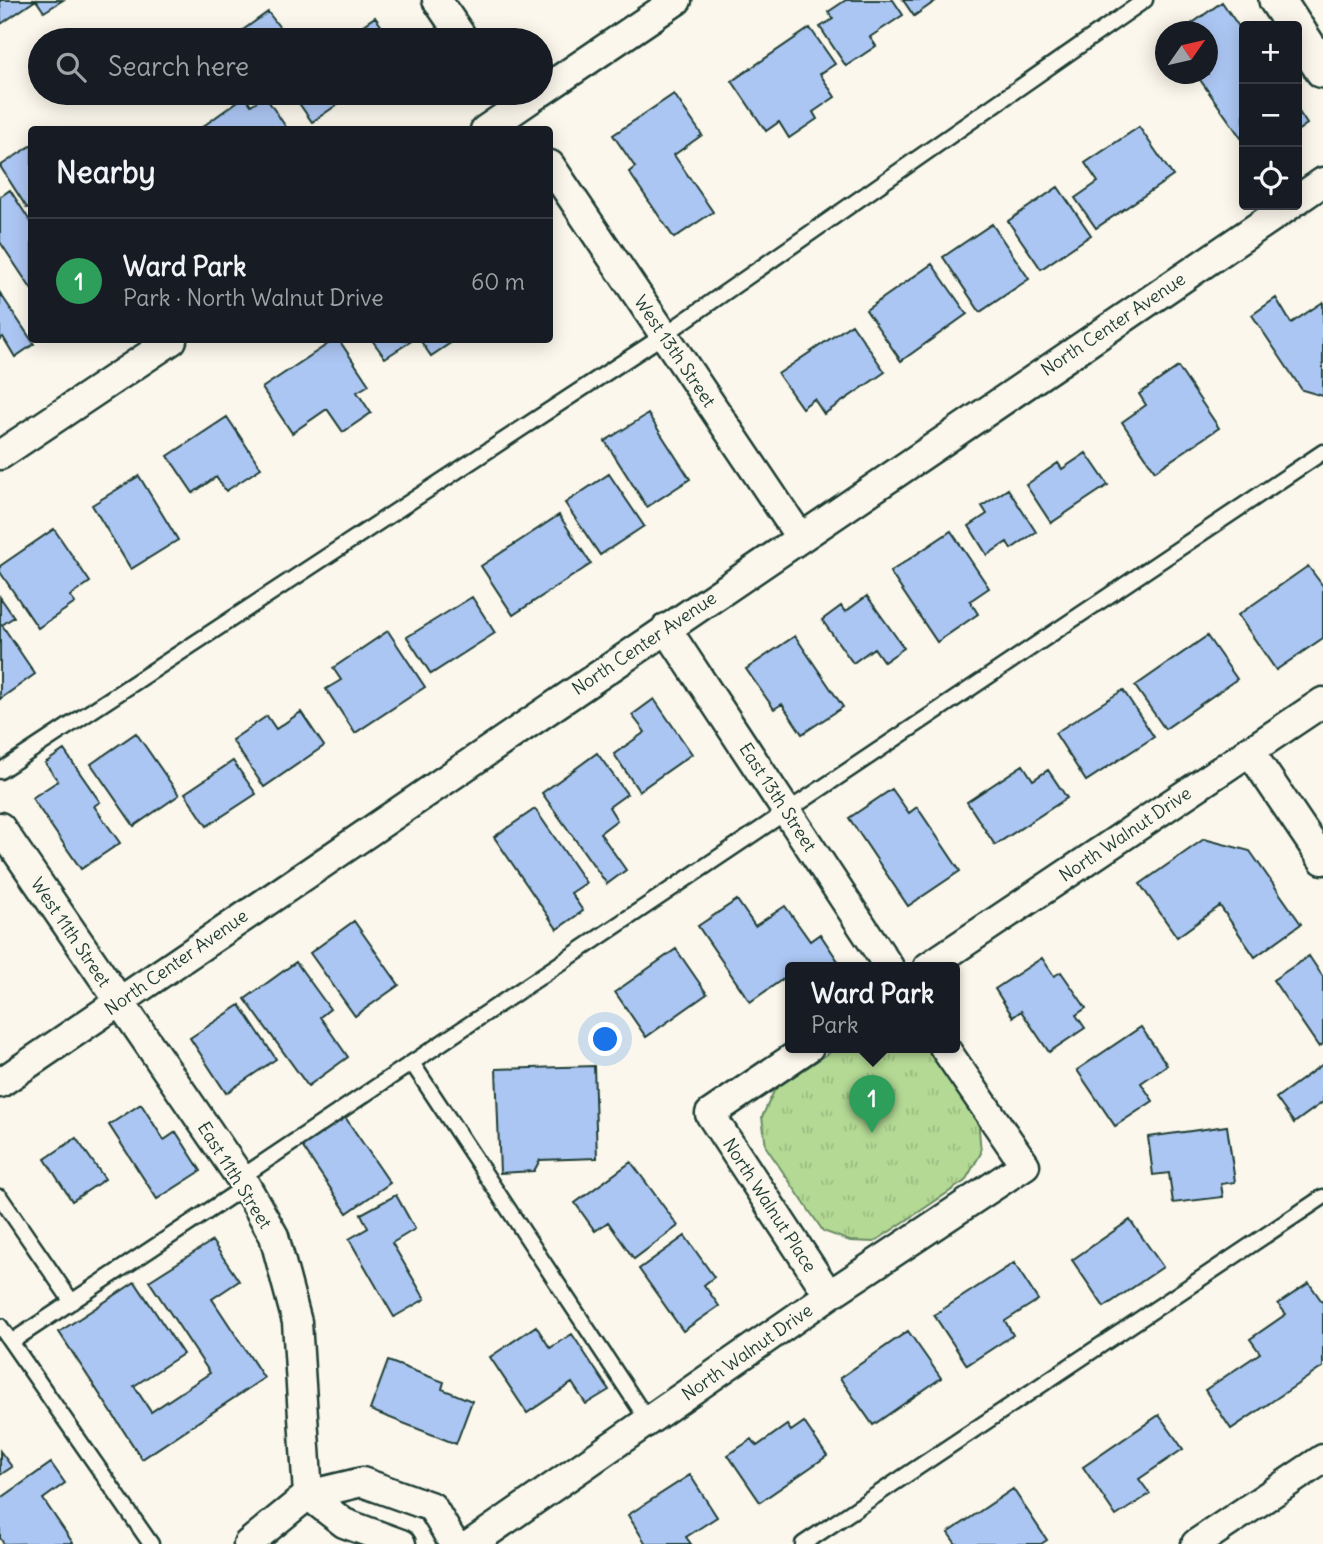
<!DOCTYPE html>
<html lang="en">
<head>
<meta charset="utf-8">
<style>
  body { margin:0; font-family:Delius,sans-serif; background:#20242c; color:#f1f3f6 }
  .controls { position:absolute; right:21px; top:21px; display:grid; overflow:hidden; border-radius:7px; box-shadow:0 4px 18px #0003 }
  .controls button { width:63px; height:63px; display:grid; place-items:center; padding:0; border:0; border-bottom:2px solid #363941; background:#171b24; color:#f1f3f6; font:35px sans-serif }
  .compass { position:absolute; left:1155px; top:21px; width:63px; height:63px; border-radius:50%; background:#171b24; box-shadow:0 4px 18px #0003; rotate:56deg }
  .you { position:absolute; left:606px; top:1040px; width:24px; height:24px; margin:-18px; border:5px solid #fff; border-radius:50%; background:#1a73e8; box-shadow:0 0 0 10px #1a73e833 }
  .badge { display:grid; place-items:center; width:46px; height:46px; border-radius:50%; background:#1f6fb2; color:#fff; font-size:23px; font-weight:700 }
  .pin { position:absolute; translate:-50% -58px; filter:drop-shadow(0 2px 4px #0008) }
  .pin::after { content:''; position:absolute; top:37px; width:24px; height:21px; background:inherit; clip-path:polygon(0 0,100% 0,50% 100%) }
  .popup { position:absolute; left:785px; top:962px; width:175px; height:91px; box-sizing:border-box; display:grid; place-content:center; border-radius:7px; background:#171b24; filter:drop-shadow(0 2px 5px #0005); font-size:23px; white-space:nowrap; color:#9ea1a6 }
  .popup b { font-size:26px; color:#f1f3f6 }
  .popup::after { content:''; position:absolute; left:50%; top:100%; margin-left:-14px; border:14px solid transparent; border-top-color:#171b24 }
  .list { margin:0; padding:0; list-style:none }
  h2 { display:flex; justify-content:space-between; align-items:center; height:91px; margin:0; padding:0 28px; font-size:30px }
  h2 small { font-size:23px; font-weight:400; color:#9ea1a6 }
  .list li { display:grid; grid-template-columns:46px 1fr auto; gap:21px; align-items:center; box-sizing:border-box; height:126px; padding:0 28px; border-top:2px solid #363941 }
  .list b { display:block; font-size:26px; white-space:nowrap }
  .list p { margin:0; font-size:23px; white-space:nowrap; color:#9ea1a6 }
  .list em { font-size:23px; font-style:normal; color:#9ea1a6 }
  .icon { flex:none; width:38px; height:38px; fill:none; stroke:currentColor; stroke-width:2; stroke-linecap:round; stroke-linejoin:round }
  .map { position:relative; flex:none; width:1323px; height:1544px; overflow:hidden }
  .search { position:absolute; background:#171b24; box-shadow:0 4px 18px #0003; left:28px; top:28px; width:525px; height:77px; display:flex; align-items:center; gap:18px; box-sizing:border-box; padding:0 24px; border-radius:38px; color:#9ea1a6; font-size:26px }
  .panel { position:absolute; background:#171b24; box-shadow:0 4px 18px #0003; left:28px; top:126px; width:525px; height:217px; border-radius:7px }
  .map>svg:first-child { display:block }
  .park { fill:url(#park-tufts); stroke:#698b64; stroke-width:2 }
  .building { fill:#acc6f3; stroke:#1f3d34; stroke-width:2 }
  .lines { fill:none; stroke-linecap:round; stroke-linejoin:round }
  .service-casing { stroke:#1f3d34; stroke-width:19 }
  .minor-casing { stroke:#1f3d34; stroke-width:33 }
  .tertiary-casing { stroke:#1f3d34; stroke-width:40 }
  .service { stroke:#fbf7ec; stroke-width:14 }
  .minor { stroke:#fbf7ec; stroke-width:28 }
  .tertiary { stroke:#fbf7ec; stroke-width:35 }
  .labels { text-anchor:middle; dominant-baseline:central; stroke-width:5; stroke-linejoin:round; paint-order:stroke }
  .street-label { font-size:18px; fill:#1f3d34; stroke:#fbf7ec }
</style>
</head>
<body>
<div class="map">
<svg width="1323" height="1544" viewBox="0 0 1323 1544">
  <defs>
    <pattern id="park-tufts" width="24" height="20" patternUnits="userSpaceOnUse" patternTransform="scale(1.75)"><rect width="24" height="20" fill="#b3d994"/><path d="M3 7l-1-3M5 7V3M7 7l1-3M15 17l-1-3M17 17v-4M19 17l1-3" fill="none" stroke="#9abb80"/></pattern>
  </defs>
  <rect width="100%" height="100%" fill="#fbf7ec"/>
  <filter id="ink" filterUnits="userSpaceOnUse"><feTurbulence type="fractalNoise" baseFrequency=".0143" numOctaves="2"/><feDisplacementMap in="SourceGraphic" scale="14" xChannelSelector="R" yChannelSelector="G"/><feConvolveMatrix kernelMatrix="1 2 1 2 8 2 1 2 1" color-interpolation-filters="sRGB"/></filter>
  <g filter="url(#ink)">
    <path class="park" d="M 838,1047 L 930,1047 L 978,1118 L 981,1153 L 965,1181 L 874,1242 L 850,1241 L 823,1231 L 766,1147 L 762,1117 L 775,1089 Z"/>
    <path class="building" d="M 0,0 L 63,0 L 44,12 L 36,0 L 1,24 Z
      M 846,0 L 893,0 L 903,15 L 870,37 L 876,46 L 846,66 L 820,27 L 833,19 L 828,12 Z
      M 903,0 L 937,0 L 914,16 Z
      M 1222,2 L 1244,34 L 1244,142 L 1196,74 L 1208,74 L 1208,32 L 1180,32 Z
      M 268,12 L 289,40 L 241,40 L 236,35 Z
      M 375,17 L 391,40 L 341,40 Z
      M 810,28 L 835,64 L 820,74 L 835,97 L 813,112 L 817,119 L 789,138 L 779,122 L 766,131 L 732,81 Z
      M 292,93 L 354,93 L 312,122 Z
      M 674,94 L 702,135 L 674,155 L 713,212 L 674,238 L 629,172 L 635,167 L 613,135 Z
      M 245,96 L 251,105 L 265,96 L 288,130 L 198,130 Z
      M 1297,109 L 1307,124 L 1297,131 Z
      M 1139,127 L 1173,176 L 1096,228 L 1075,198 L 1098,182 L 1085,163 Z
      M 32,145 L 32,206 L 27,208 L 0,166 Z
      M 1058,187 L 1091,235 L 1041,269 L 1008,221 Z
      M 10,190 L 32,224 L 32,290 L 0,242 L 0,197 Z
      M 992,224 L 1029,279 L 980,312 L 943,257 Z
      M 932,264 L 967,314 L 901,361 L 866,310 Z
      M 0,293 L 34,344 L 15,357 L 3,337 L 0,339 Z
      M 1276,298 L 1291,323 L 1323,302 L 1323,396 L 1302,390 L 1252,315 Z
      M 852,324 L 885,372 L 824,414 L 814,399 L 802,408 L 778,374 Z
      M 334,340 L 339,340 L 369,385 L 357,392 L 371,413 L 343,432 L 327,409 L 292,433 L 262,388 Z
      M 372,340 L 413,340 L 385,358 Z
      M 420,340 L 455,340 L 431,356 Z
      M 1178,367 L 1219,428 L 1155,471 L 1122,422 L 1146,405 L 1139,394 Z
      M 648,414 L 690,479 L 647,507 L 605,441 Z
      M 227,417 L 261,468 L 226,491 L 216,477 L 193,493 L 168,456 Z
      M 1086,453 L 1108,485 L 1051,523 L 1026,485 L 1058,463 L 1062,469 Z
      M 609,474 L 644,526 L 600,555 L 565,503 Z
      M 139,476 L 178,540 L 131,569 L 92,505 Z
      M 1008,489 L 1036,532 L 1011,549 L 1007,542 L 987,555 L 969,526 L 987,514 L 982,506 Z
      M 559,515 L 591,564 L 513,615 L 481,566 Z
      M 54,529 L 90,582 L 70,596 L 75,603 L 38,628 L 0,572 L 0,566 Z
      M 951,531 L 989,588 L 970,601 L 978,614 L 937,642 L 890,572 Z
      M 1308,566 L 1323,586 L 1323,638 L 1276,670 L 1238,615 Z
      M 867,596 L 904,648 L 884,662 L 874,648 L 853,663 L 822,620 L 841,606 L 845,612 Z
      M 0,597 L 14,617 L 2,625 L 35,674 L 0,699 Z
      M 472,597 L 495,633 L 431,674 L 407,637 Z
      M 388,631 L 425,687 L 355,733 L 326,689 L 341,680 L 333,668 Z
      M 795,636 L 843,707 L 802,734 L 782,704 L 774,709 L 746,669 Z
      M 1207,636 L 1237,679 L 1165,729 L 1135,686 Z
      M 1123,690 L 1154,737 L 1086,781 L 1055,733 Z
      M 654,699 L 692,754 L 639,791 L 614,754 L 645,732 L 632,715 Z
      M 301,712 L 324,746 L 264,787 L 232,740 L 267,716 L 276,729 Z
      M 136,733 L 179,795 L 134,826 L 91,764 Z
      M 64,750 L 100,802 L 94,806 L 120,843 L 81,869 L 32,798 L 58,781 L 45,763 Z
      M 597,753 L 627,794 L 609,807 L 617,820 L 600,833 L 626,870 L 607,884 L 542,793 Z
      M 233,761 L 256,794 L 207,826 L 185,793 Z
      M 1023,765 L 1033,780 L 1048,770 L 1067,798 L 995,845 L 967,802 Z
      M 892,789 L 909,813 L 917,807 L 960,871 L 908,906 L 849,818 Z
      M 535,809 L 586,883 L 571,893 L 583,911 L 557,929 L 494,837 Z
      M 1204,839 L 1250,851 L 1301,924 L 1255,957 L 1220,906 L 1177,937 L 1140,884 Z
      M 737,900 L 755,926 L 785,906 L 810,941 L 820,934 L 842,967 L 790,967 L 790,974 L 750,1002 L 698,926 Z
      M 354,921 L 399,985 L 355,1016 L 310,953 Z
      M 676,949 L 707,994 L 646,1037 L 615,992 Z
      M 1309,956 L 1323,977 L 1323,1044 L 1319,1047 L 1273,980 Z
      M 1042,958 L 1054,976 L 1061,972 L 1086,1008 L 1076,1015 L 1085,1028 L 1049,1052 L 1021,1011 L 1013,1017 L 995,989 Z
      M 296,962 L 330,1009 L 320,1017 L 348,1057 L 308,1086 L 245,999 Z
      M 240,1005 L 276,1059 L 226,1093 L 190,1038 Z
      M 1141,1027 L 1167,1065 L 1141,1083 L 1153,1101 L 1115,1126 L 1077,1070 Z
      M 1323,1064 L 1323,1102 L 1294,1123 L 1276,1098 Z
      M 594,1066 L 597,1158 L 540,1160 L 534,1171 L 500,1173 L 496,1069 Z
      M 141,1104 L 164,1140 L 176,1132 L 201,1171 L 157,1199 L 109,1125 Z
      M 345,1117 L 390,1183 L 347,1213 L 302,1146 Z
      M 1227,1126 L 1235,1182 L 1221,1184 L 1223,1197 L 1173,1203 L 1169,1173 L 1153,1175 L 1148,1137 Z
      M 76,1138 L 105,1179 L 72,1201 L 45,1159 Z
      M 631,1162 L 678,1226 L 634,1259 L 608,1222 L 595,1231 L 575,1203 Z
      M 396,1195 L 415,1229 L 392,1243 L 425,1299 L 394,1317 L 349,1239 L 368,1228 L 361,1214 Z
      M 1130,1220 L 1163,1267 L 1104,1307 L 1072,1260 Z
      M 685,1236 L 714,1277 L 704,1285 L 719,1306 L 683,1331 L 639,1269 Z
      M 212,1241 L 239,1281 L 212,1299 L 264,1378 L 142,1459 L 59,1332 L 135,1282 L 183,1354 L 134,1386 L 151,1412 L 210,1373 L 149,1281 Z
      M 1014,1263 L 1038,1300 L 1005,1321 L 1013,1335 L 967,1365 L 934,1315 Z
      M 1309,1283 L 1323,1303 L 1323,1367 L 1231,1429 L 1205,1390 L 1260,1353 L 1250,1339 L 1286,1314 L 1278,1304 Z
      M 536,1326 L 550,1348 L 572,1334 L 609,1390 L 586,1404 L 572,1383 L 527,1413 L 490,1357 Z
      M 908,1331 L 941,1378 L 873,1425 L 840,1378 Z
      M 388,1361 L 444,1382 L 442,1389 L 472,1401 L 456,1444 L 370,1410 Z
      M 1159,1415 L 1183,1449 L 1139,1479 L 1150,1494 L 1116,1516 L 1083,1467 Z
      M 804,1422 L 827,1456 L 760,1502 L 728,1455 L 752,1439 L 757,1446 L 787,1425 L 791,1431 Z
      M 0,1451 L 12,1467 L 0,1475 Z
      M 51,1463 L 65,1483 L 43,1499 L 73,1543 L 4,1544 L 0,1538 L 0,1499 Z
      M 690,1475 L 717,1517 L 686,1537 L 691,1544 L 646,1544 L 628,1515 Z
      M 1013,1489 L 1047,1540 L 1041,1544 L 956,1544 L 948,1533 Z"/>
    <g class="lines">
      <g class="service-casing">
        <path id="service" d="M 0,771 L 664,335 L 1145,0
          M 412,1063 L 648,1421
          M 240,1178 L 1323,452
          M 0,1197 L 72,1302
          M 0,1326 L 151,1544
          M 11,1342 L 246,1186
          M 803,1544 L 1323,1197"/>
      </g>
      <g class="minor-casing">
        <path id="minor" d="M 437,0 L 464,40
          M 541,92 L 677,0
          M 485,130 L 539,93
          M 550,165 L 800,537
          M 1297,200 L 1323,182
          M 0,455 L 172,340
          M 666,628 L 889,967
          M 1249,750 L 1323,860
          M 0,827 L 246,1186 L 274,1236 L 297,1322 L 308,1495
          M 928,967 L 1323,702
          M 809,1047 L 710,1114 L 829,1295
          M 0,1083 L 1290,205
          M 308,1495 L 344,1523 L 401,1544
          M 248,1544 L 308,1495 L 362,1482 L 432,1507 L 454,1544
          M 471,1544 L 829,1295 L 1025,1165 L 944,1047
          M 1196,1544 L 1323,1459"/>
      </g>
      <g class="tertiary-casing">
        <path id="tertiary" d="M 1277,0 L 1294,26
          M 1297,30 L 1323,70"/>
      </g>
      <use href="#service" class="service"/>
      <use href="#minor" class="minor"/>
      <use href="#tertiary" class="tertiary"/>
    </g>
  </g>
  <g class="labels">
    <g class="street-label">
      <text transform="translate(1113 324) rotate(-34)">North Center Avenue</text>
      <text transform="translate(675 351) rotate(56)">West 13th Street</text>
      <text transform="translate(644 643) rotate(-34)">North Center Avenue</text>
      <text transform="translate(778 797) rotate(57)">East 13th Street</text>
      <text transform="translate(1125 834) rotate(-34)">North Walnut Drive</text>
      <text transform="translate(71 932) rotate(56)">West 11th Street</text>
      <text transform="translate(176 962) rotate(-35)">North Center Avenue</text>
      <text transform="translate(235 1175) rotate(58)">East 11th Street</text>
      <text transform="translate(770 1205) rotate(57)">North Walnut Place</text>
      <text transform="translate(747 1352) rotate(-35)">North Walnut Drive</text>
    </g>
  </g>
</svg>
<div class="controls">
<button>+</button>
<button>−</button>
<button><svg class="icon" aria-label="locate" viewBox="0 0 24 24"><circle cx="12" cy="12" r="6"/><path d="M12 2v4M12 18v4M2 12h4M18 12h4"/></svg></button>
</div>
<svg class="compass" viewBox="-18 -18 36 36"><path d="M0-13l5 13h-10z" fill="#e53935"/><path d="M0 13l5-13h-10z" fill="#9ea1a6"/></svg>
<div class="you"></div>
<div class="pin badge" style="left:872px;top:1133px;background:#2e9e5b">1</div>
<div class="popup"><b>Ward Park</b>Park</div>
<div class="search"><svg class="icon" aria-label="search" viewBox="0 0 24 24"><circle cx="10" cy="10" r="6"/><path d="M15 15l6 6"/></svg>Search here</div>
<section class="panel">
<h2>Nearby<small></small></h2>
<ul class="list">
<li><span class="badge" style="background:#2e9e5b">1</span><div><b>Ward Park</b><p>Park · North Walnut Drive</p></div><em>60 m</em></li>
</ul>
</section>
</div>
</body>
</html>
